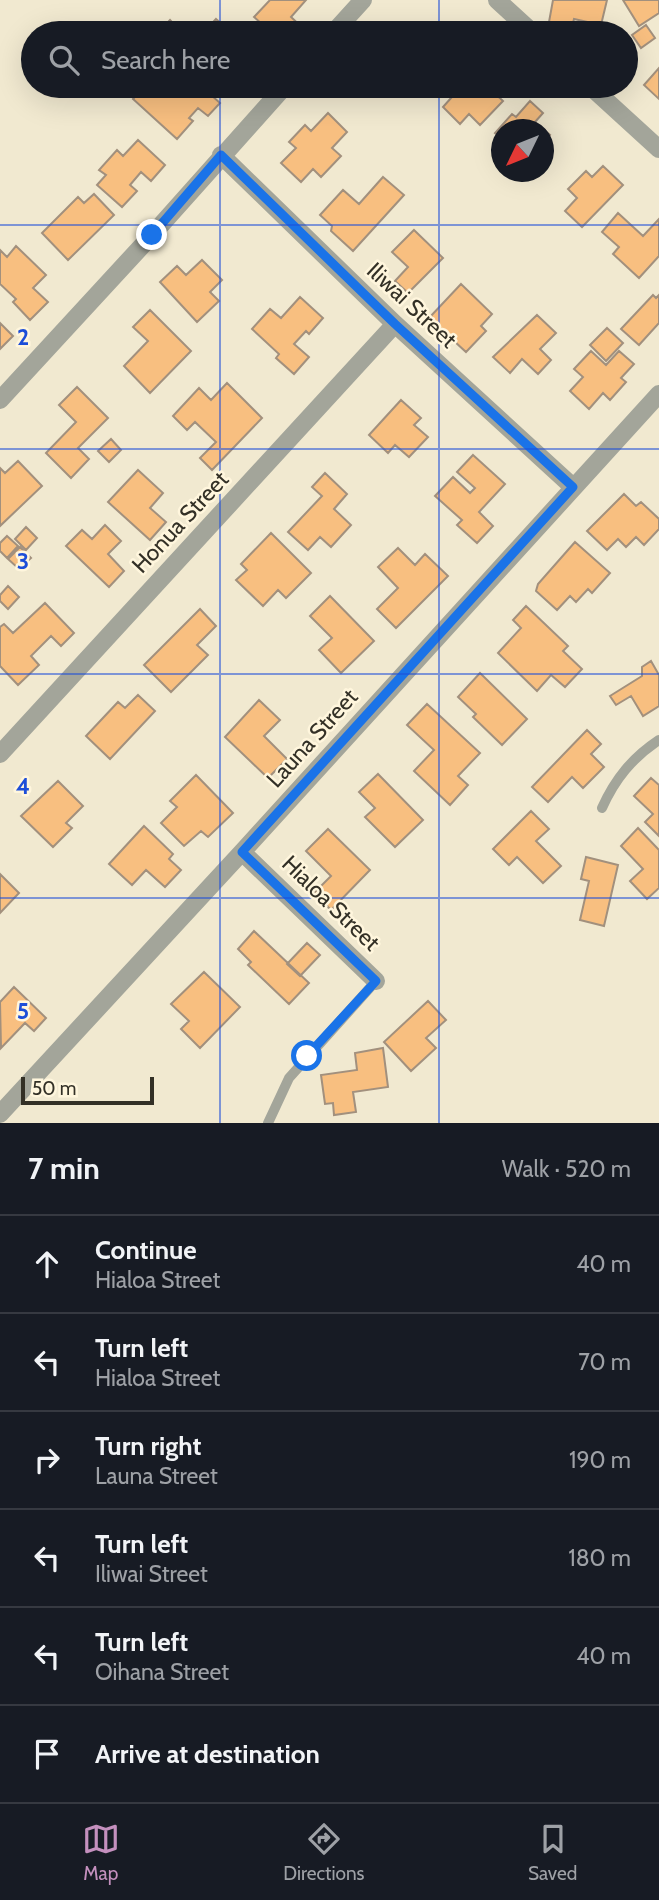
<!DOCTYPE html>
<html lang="en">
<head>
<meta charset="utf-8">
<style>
  body { margin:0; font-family:Cabin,sans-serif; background:#20242c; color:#f1f3f6 }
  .compass { position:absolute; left:491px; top:119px; width:63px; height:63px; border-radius:50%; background:#171b24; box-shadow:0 7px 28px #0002; rotate:227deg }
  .scale { position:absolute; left:21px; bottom:18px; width:133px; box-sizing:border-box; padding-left:7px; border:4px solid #333026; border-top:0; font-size:19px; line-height:24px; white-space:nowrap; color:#333026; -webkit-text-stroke:5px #fff6dd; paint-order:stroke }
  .stop { position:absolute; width:21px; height:21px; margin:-16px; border:5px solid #1a73e8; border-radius:50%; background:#fff }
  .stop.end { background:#1a73e8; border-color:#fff; box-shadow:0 2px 7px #0008 }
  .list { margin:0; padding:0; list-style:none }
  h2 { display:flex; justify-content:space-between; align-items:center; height:91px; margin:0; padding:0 28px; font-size:30px }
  h2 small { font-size:23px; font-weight:400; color:#9ea1a6 }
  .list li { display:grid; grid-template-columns:46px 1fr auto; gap:21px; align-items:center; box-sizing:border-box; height:98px; padding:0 28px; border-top:2px solid #363941 }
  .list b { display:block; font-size:26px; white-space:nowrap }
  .list p { margin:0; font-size:23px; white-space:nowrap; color:#9ea1a6 }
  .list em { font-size:23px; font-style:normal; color:#9ea1a6 }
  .icon { flex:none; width:38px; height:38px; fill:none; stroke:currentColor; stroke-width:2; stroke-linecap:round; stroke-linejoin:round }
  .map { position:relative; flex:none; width:659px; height:1123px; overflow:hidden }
  .search { position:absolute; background:#171b24; box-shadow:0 7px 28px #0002; left:21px; right:21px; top:21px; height:77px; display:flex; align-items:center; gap:18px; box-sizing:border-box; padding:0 24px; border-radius:38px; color:#9ea1a6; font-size:26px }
  .sheet { height:679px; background:#171b24 }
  nav { display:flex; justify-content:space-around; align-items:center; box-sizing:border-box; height:98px; border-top:2px solid #363941; background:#171b24; font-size:19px; color:#9ea1a6 }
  nav a { display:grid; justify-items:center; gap:4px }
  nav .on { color:#c490be }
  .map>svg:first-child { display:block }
  .building { fill:#f8bf80; stroke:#a2907d; stroke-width:2 }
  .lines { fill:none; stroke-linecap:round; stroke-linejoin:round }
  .service { stroke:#a3a59a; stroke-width:10 }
  .minor { stroke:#a3a59a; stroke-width:18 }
  .tertiary { stroke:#a3a59a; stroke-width:18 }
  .route { stroke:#1a73e8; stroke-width:9 }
  .grid { fill:none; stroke:#1d4ed8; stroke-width:2; stroke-opacity:0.55 }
  .labels { text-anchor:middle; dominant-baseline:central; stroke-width:5; stroke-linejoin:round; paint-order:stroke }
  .street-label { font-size:23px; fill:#333026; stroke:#fff6dd }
  .grid-label { font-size:23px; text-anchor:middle; font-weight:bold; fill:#1d4ed8; stroke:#fff6dd; stroke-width:5; stroke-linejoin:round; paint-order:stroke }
</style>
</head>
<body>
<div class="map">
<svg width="659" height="1123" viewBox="0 0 659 1123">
  <rect width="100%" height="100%" fill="#f1e9d0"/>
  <path class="building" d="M 270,0 L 306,0 L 291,17 L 304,29 L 301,33 L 272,33 L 254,17 Z
    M 553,0 L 607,0 L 601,25 L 574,19 L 572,27 L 549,22 Z
    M 623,0 L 659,0 L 659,13 L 639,26 Z
    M 216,19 L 232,33 L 203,33 Z
    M 170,20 L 179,30 L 176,33 L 158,33 Z
    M 646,25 L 655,38 L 641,48 L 632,35 Z
    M 659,68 L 659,99 L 644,85 Z
    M 145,86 L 150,86 L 161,95 L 169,86 L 177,86 L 180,89 L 184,86 L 201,86 L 220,103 L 208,116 L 198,108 L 189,118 L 193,121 L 177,139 L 133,99 Z
    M 458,86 L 493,86 L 490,89 L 503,101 L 480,125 L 469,114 L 460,124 L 443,107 L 460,88 Z
    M 530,101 L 543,113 L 535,122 L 550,135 L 544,143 L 544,130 L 502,130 L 502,138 L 495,133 L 512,114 L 516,117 Z
    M 328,113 L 347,132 L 332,148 L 341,156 L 321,177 L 313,169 L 301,182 L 281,163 L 296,148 L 289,142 L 305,125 L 311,131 Z
    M 138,140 L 165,165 L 151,181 L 141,172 L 130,185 L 137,191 L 122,207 L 97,185 L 106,175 L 99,170 L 117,150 L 123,156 Z
    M 603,166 L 623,185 L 582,227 L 565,211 L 577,198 L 568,189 L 586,171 L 592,177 Z
    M 383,177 L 404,195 L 353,251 L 331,231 L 332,226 L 320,215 L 343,190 L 359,204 Z
    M 94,194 L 114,215 L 68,260 L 42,233 L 78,197 L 84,203 Z
    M 618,213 L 643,236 L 659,219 L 659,256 L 639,278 L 613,254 L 619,247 L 602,232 Z
    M 414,230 L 443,258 L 408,293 L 395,281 L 408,267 L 392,252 Z
    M 16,246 L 46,275 L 33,288 L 48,302 L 30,320 L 13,302 L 16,299 L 0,284 L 0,250 L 7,257 Z
    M 202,260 L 222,280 L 210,292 L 219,301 L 197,322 L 160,282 L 177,266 L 186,275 Z
    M 461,284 L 492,314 L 481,326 L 486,331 L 466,352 L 429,318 Z
    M 653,295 L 656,298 L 659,295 L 659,323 L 639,345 L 621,329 Z
    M 300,297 L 323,318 L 309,334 L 306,331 L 294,344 L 309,357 L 294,374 L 276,358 L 279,354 L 252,329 L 270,309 L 281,318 Z
    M 150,310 L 191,351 L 150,393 L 124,366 L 148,341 L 133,327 Z
    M 537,315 L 556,333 L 540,349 L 551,360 L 538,374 L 522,359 L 510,373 L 493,357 Z
    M 0,323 L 13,336 L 0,349 Z
    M 607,328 L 623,343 L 606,361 L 590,345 Z
    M 591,351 L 606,365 L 619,351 L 634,364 L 621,378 L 626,382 L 610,400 L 603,393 L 589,409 L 570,391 L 583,377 L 574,369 Z
    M 227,383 L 262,418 L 212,470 L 200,458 L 216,442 L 195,422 L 187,430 L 173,416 L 199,388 L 211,400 Z
    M 77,387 L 108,418 L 78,448 L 89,459 L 71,478 L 46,453 L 76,422 L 59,405 Z
    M 401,400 L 421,418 L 414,425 L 428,437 L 409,457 L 395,445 L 388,453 L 369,435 Z
    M 111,439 L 121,450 L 109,462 L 98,451 Z
    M 473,455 L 505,484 L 479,512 L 493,526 L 477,543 L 457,525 L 462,520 L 435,496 L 453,477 L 470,493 L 475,488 L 457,472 Z
    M 18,461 L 42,486 L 0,526 L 0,468 L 5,473 Z
    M 138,470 L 163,493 L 150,508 L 166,522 L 150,540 L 108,502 Z
    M 325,473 L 347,494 L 334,509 L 351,525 L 331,547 L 320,537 L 308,550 L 288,532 L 322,496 L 312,487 Z
    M 624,494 L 636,506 L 641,502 L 659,519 L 659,529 L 644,545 L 636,537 L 626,547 L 618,539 L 607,550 L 587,531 Z
    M 105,525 L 121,541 L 108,554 L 124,571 L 109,587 L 66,546 L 82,530 L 92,539 Z
    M 26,527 L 37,538 L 26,550 L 15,539 Z
    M 271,533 L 311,573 L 286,598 L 278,590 L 263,606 L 236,580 L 247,570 L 241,564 Z
    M 7,536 L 18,546 L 7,558 L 0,551 L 0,543 Z
    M 575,542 L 610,573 L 592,593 L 588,589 L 576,602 L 570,596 L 557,610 L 536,591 L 538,584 Z
    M 20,547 L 31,558 L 19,569 L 8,559 Z
    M 398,548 L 415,565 L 425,554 L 448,576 L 396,628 L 377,609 L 398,588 L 378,567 Z
    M 8,586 L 19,597 L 8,609 L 0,601 L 0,595 Z
    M 330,596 L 374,641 L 341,673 L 319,650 L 332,638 L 310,616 Z
    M 45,603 L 74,633 L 61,646 L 51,636 L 31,656 L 39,665 L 18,685 L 0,666 L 0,627 L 4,624 L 13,633 Z
    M 526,606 L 568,646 L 563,651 L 582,669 L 565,687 L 551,675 L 537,691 L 498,653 L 521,628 L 513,620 Z
    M 200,609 L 216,626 L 197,645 L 208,655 L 171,692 L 144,665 Z
    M 651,661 L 659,675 L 659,706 L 643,716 L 631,696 L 616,705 L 610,696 L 642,676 L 642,667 Z
    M 480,673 L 527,719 L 502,745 L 473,717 L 476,714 L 458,697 Z
    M 138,695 L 155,711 L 110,759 L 86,736 L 118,702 L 125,708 Z
    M 259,700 L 280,720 L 264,736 L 287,759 L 268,778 L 225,737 Z
    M 427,704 L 480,753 L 458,776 L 468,785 L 450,805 L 414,771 L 434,750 L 407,725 Z
    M 587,730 L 601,744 L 591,754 L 604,767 L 583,788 L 572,777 L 548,802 L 532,787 Z
    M 378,774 L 423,820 L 395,847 L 365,817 L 375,808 L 359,792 Z
    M 196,775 L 233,813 L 208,837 L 201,831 L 184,846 L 161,823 L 177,807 L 170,801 Z
    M 651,778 L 659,785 L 659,836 L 645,822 L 653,814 L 634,796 Z
    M 58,781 L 83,806 L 66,823 L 72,828 L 53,847 L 21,816 Z
    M 531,811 L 549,829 L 536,841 L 561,866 L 543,883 L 517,857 L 509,865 L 493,849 Z
    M 144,826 L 173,854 L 169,859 L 181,870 L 165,887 L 146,870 L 132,885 L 109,864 Z
    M 638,828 L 659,850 L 659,888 L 647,899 L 630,881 L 643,869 L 621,846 Z
    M 328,829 L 370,870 L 331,910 L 314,893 L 331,876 L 306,851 Z
    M 586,857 L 618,865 L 604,926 L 580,920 L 589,881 L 581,879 Z
    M 0,874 L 19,893 L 0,913 Z
    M 254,931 L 309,983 L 289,1004 L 248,965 L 251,962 L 238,949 Z
    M 307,943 L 320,955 L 300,976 L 287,964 Z
    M 204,972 L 240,1007 L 200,1048 L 181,1029 L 189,1021 L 171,1004 Z
    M 14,987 L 46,1018 L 34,1031 L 25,1023 L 1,1048 L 0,1002 Z
    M 428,1001 L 446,1020 L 426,1038 L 436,1048 L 411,1071 L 384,1042 Z
    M 383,1048 L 388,1087 L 353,1092 L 356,1112 L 334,1115 L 333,1103 L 325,1104 L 321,1075 L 357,1070 L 355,1053 Z"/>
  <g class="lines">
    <path class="service" d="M 602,808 C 615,779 632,758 659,740
      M 268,1123 L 289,1078 L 376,981"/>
    <path class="minor" d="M 333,33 L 363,0
      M 221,155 L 395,324 L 573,487
      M 0,400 L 152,235 L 285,86
      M 0,754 L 395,324
      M 242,852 L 376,981
      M 0,1114 L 242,852 L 659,394"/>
    <path class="tertiary" d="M 497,0 L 533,33
      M 590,86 L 659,149"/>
  </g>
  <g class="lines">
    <path class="route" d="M 152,235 L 221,155 L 395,324 L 573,487 L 242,852 L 376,981 L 307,1056"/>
  </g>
  <path class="grid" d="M 220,0 L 220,33M 439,0 L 439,33M 220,86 L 220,1123M 439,86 L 439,1123M 0,225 L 659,225M 0,449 L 659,449M 0,674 L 659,674M 0,898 L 659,898"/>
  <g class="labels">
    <g class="street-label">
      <text transform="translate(412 305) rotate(43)">Iliwai Street</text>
      <text transform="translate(180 522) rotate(-47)">Honua Street</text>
      <text transform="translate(312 738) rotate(-48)">Launa Street</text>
      <text transform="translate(331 903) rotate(44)">Hialoa Street</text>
    </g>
  </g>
  <g class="grid-label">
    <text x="23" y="345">2</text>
    <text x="23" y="569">3</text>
    <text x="23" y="794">4</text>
    <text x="23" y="1019">5</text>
  </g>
</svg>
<svg class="compass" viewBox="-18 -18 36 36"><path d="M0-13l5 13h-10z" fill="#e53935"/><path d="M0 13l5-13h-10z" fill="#9ea1a6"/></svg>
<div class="scale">50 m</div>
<div class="stop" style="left:307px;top:1056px"></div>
<div class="stop end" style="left:152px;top:235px"></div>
<div class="search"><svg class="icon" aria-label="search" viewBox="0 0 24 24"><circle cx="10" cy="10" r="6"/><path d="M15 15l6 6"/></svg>Search here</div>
</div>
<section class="sheet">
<h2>7 min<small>Walk · 520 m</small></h2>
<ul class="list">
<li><svg class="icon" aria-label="ahead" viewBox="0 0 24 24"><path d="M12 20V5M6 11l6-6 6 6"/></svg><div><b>Continue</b><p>Hialoa Street</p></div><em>40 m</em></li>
<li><svg class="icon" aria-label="left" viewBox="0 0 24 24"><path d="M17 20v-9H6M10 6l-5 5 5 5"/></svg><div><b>Turn left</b><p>Hialoa Street</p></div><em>70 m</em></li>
<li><svg class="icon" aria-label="right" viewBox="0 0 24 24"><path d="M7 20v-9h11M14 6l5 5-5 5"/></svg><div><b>Turn right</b><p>Launa Street</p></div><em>190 m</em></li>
<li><svg class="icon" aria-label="left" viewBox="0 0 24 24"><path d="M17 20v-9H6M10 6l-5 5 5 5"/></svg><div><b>Turn left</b><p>Iliwai Street</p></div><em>180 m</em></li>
<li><svg class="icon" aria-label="left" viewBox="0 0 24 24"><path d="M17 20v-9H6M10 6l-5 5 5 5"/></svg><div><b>Turn left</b><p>Oihana Street</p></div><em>40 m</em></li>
<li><svg class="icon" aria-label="arrive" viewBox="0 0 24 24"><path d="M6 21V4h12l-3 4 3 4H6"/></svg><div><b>Arrive at destination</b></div></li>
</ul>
</section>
<nav>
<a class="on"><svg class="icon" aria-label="map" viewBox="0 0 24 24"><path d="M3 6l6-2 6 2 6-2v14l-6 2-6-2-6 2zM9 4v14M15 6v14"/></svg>Map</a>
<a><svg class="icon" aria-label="directions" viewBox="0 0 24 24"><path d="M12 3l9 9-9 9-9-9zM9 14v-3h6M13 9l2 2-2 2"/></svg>Directions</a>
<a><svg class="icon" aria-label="saved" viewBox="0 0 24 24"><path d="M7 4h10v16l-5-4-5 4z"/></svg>Saved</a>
</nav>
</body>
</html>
